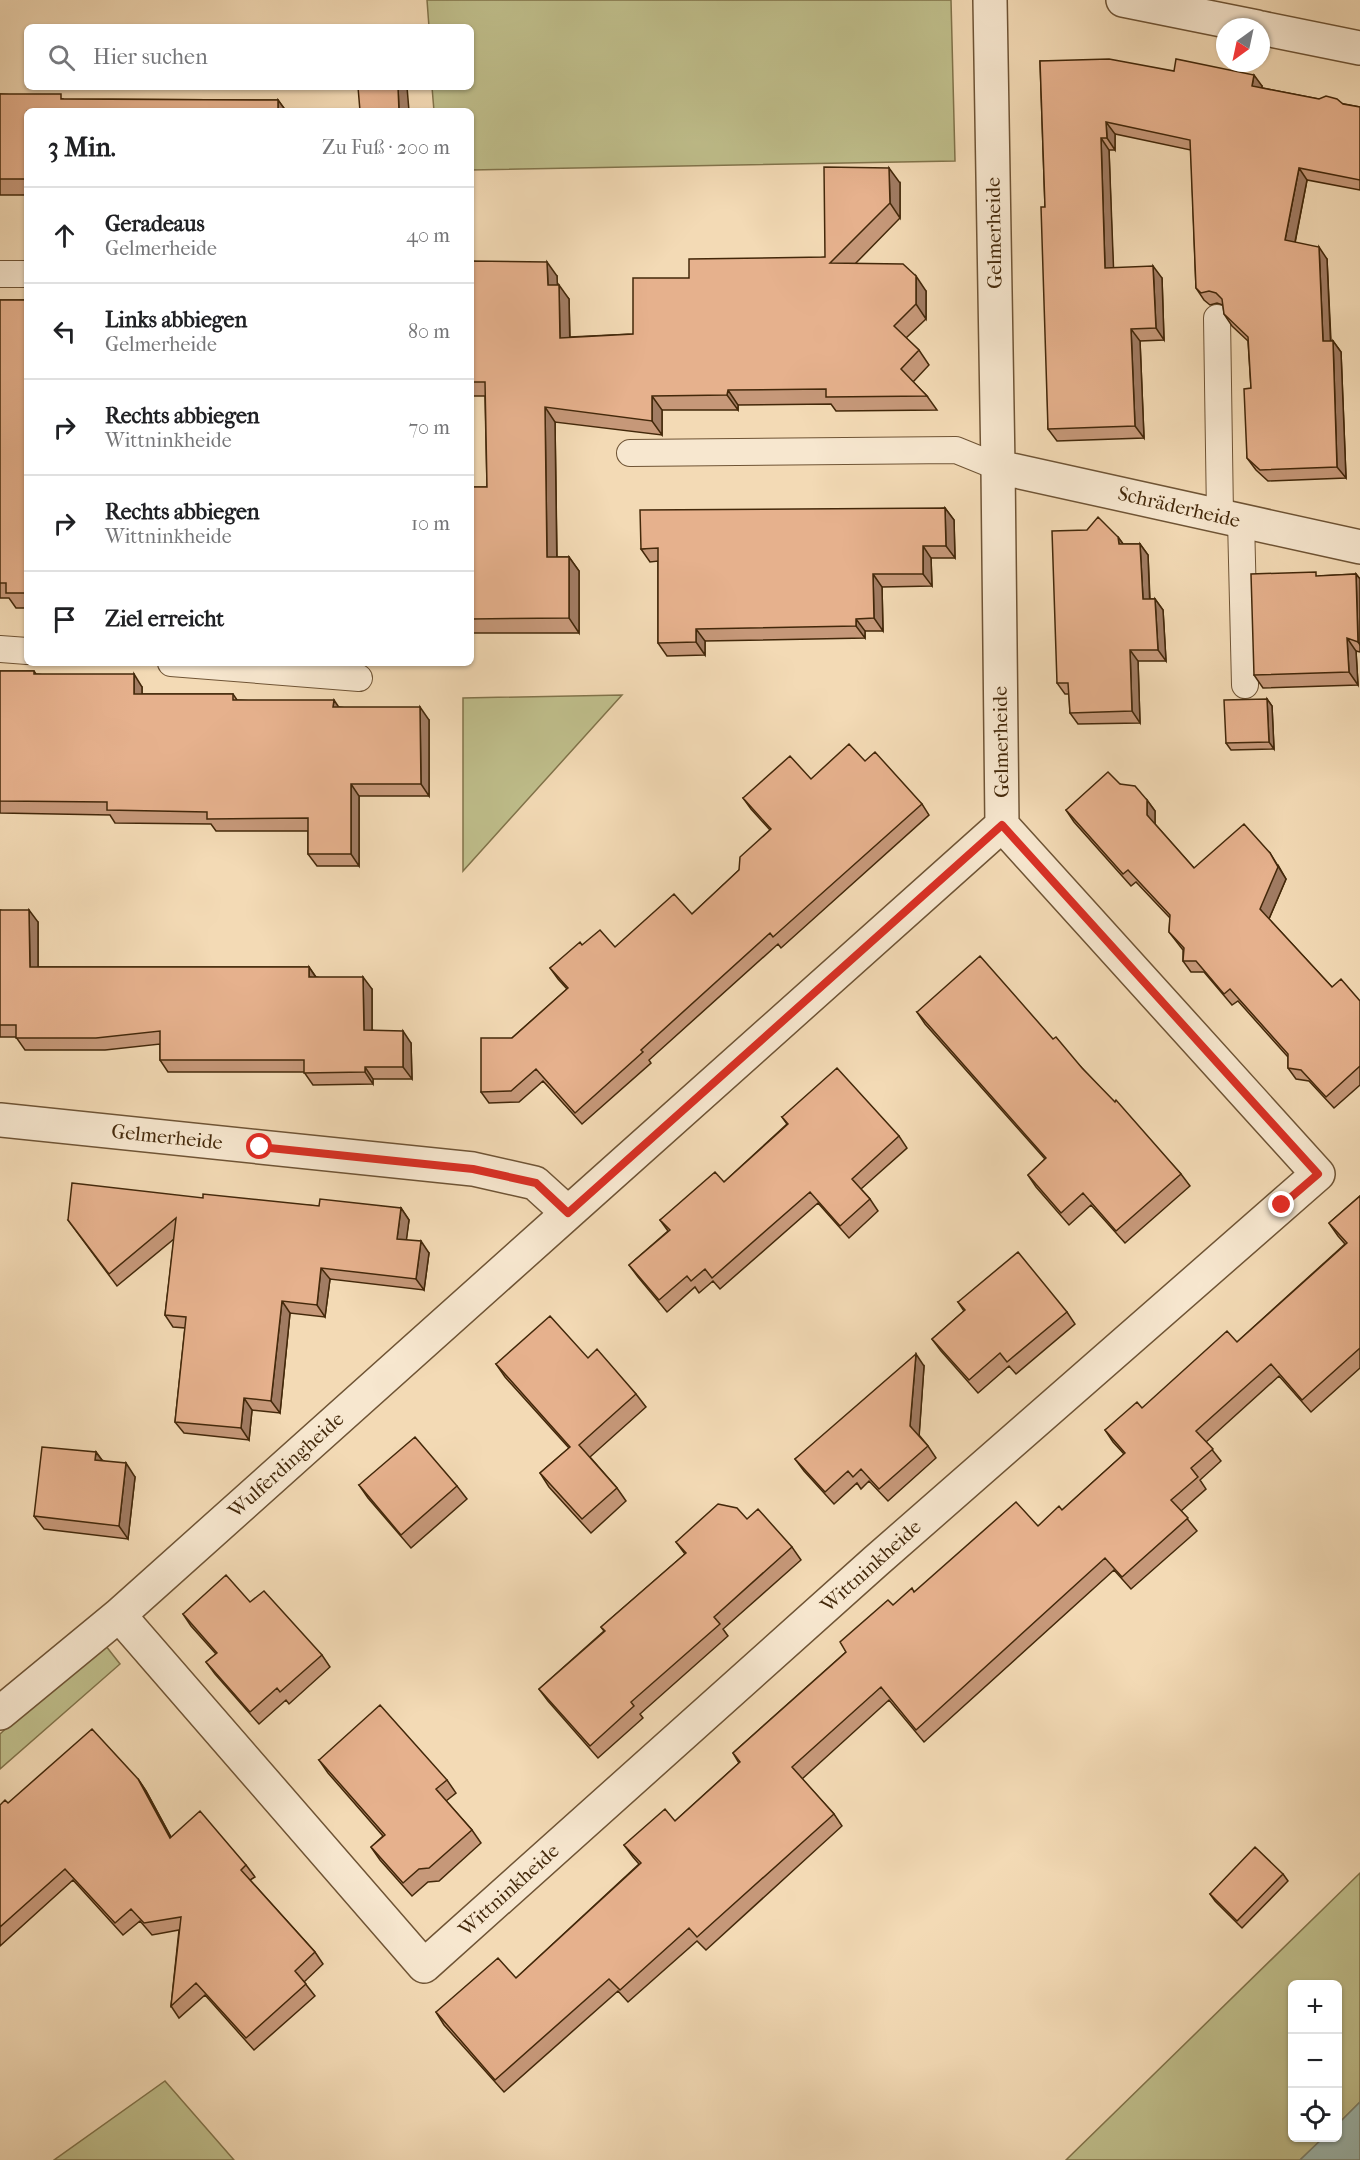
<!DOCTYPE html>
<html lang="de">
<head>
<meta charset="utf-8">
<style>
  body { margin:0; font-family:"IM FELL French Canon",serif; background:#f6f6f6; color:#202124 }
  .controls { position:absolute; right:18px; bottom:18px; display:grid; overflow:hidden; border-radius:9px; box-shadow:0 2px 4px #0004 }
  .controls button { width:54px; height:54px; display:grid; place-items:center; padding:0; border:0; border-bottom:2px solid #e0e0e0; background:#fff; color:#202124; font:30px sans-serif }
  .compass { position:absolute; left:1216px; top:18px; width:54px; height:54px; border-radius:50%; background:#fff; box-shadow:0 2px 4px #0004; rotate:213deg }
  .stop { position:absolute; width:18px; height:18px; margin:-14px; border:4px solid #d93025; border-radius:50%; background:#fff }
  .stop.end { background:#d93025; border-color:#fff; box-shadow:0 2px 6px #0008 }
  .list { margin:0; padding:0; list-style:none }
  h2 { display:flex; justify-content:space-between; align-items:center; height:78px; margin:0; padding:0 24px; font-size:26px }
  h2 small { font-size:20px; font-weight:400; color:#757577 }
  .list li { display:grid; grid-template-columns:39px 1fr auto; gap:18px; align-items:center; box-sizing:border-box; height:96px; padding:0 24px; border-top:2px solid #e0e0e0 }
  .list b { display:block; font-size:22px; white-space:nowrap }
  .list p { margin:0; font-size:20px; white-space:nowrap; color:#757577 }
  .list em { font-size:20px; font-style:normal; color:#757577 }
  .icon { flex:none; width:33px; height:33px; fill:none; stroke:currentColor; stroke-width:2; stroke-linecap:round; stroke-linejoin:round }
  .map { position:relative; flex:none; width:1360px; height:2160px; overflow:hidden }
  .search { position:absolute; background:#fff; box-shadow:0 2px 4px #0004; left:24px; top:24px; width:450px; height:66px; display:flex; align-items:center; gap:15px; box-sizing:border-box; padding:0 21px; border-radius:9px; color:#757577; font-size:22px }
  .panel { position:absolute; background:#fff; box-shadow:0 2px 4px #0004; left:24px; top:108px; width:450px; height:558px; border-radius:9px }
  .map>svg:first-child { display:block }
  .green { fill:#bfbe8b; stroke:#81734a; stroke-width:1.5 }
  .water { fill:#9cbab2; stroke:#78806f; stroke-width:1.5 }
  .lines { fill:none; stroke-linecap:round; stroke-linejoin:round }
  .service-casing { stroke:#6f5435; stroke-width:28 }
  .minor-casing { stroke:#6f5435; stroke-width:36 }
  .service { stroke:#f7e7cf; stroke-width:26 }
  .minor { stroke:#f7e7cf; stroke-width:33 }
  .wall { fill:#c69879; stroke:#43280a; stroke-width:1.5 }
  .shaded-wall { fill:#a17c63; stroke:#43280a; stroke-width:1.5 }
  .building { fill:#e6b18d; stroke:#43280a; stroke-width:1.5 }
  .route { stroke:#d93025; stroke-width:8 }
  .labels { text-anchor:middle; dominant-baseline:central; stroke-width:4.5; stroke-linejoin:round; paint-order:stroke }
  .street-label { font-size:20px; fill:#43280a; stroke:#f7e7cf }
</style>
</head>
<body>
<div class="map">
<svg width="1360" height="2160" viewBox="0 0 1360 2160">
  <rect width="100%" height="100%" fill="#f3dab5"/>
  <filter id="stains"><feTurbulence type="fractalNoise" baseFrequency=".00333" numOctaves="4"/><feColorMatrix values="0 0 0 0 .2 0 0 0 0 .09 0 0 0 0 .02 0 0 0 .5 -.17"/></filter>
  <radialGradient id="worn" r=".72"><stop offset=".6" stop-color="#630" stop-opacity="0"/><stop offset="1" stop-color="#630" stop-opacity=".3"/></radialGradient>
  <path class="green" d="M 427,0 L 951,0 L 955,161 L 471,170 L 471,111 L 434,111 L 432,87 L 471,87 L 471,27 L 429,27 Z
    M 622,695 L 463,871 L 463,698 Z
    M 102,1641 L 120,1664 L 0,1769 L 0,1734 Z
    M 1360,1873 L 1360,2102 L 1338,2124 L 1338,1984 L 1292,1984 L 1292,2138 L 1323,2138 L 1300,2160 L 1066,2160 Z
    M 165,2081 L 234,2160 L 54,2160 Z"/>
  <path class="water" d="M 1360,2102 L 1360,2160 L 1300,2160 L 1323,2138 L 1338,2138 L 1338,2124 Z"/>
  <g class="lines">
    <g class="service-casing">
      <path id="service" d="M 0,274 L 27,274
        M 1217,318 L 1220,515
        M 630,453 L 956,450 L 998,467
        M 1241,520 L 1245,685
        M 0,649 L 27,651
        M 171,663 L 359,678"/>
    </g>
    <g class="minor-casing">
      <path id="minor" d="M 1123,0 L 1257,27
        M 1261,28 L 1360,48
        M 998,467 L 1360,547
        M 0,1120 L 473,1169 L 535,1183 L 568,1213 L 1002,825 L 998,467 L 990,0
        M 119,1615 L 424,1966 L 876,1561 L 1318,1174 L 1002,825
        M 0,1713 L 119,1615 L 568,1213"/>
    </g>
    <use href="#service" class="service"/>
    <use href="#minor" class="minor"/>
  </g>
  <path class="wall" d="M 1040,61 L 1174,71 L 1262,86 L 1262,88 L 1360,107 L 1360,190 L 1307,180 L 1295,243 L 1327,259 L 1331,341 L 1333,341 L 1341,352 L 1346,478 L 1268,481 L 1256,470 L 1247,458 L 1251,388 L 1248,341 L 1232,326 L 1224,314 L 1223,305 L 1217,303 L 1210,305 L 1204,300 L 1196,288 L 1191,150 L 1115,134 L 1115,150 L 1109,150 L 1113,268 L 1162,278 L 1164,340 L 1140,341 L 1144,438 L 1057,441 L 1048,429 L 1045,207 Z
    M 0,94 L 64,99 L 278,100 L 286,111 L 27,111 L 27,195 L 0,195 Z
    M 900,183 L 900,218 L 855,264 L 926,291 L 926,319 L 906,338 L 919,350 L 929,365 L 913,382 L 927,396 L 937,410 L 836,411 L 831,404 L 738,405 L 738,410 L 662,410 L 662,435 L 555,422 L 557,557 L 569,557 L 579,571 L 579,633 L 471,633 L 471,487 L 487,487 L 485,396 L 471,396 L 471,261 L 557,276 L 557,285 L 569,299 L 570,337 L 633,334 L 689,278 L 825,257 Z
    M 0,300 L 27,300 L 27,608 L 16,608 L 9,598 L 0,598 Z
    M 945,508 L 954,520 L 955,558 L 931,558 L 932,586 L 882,587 L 883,631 L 865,631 L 865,638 L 705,641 L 705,655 L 667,656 L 658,643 L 658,561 L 650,562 L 641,549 Z
    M 1118,537 L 1123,544 L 1140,544 L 1148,555 L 1150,599 L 1155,599 L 1163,610 L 1166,661 L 1138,661 L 1140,723 L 1078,724 L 1070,713 L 1069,694 L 1065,694 L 1057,683 Z
    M 1356,574 L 1360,579 L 1360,652 L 1356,651 L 1358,685 L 1263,688 L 1254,675 L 1319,576 Z
    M 0,671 L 34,671 L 36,674 L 142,687 L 142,694 L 233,694 L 237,700 L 339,707 L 429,720 L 429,796 L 359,796 L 359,866 L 317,866 L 308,854 L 308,831 L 216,831 L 211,824 L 115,823 L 110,815 L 0,813 Z
    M 1267,699 L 1272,706 L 1274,749 L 1231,750 L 1226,743 Z
    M 865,761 L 922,804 L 929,815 L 781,948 L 778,944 L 649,1060 L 651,1063 L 582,1124 L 543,1081 L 519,1102 L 489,1103 L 481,1092 L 512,1038 L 567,989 L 558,979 L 550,968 L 582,945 L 615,947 L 692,914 L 739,870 L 770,830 L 751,809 L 743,798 L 811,779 Z
    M 1120,784 L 1147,800 L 1155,811 L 1155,824 L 1194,868 L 1278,865 L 1286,879 L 1269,919 L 1332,987 L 1360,1001 L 1360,1085 L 1334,1108 L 1309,1081 L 1296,1079 L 1288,1068 L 1288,1057 L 1238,1001 L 1232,1005 L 1204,972 L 1191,972 L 1183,961 L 1183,950 L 1169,932 L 1170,918 L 1136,882 L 1131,886 L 1074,822 L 1066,810 Z
    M 0,910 L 38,922 L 38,967 L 309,967 L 316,977 L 372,989 L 372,1030 L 411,1043 L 412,1079 L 373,1079 L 373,1084 L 313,1085 L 304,1072 L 168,1072 L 160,1060 L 160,1044 L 105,1050 L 25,1050 L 16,1037 L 0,1037 Z
    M 917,1012 L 1053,1039 L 1082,1068 L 1181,1174 L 1190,1186 L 1125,1243 L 1091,1205 L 1069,1225 L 1036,1187 L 1028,1175 L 1045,1159 L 925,1024 Z
    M 782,1117 L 899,1136 L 907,1148 L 861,1189 L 870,1199 L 878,1211 L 849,1238 L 818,1203 L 720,1289 L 713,1281 L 699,1293 L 695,1287 L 667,1312 L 638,1277 L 629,1265 L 668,1231 L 660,1220 L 724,1182 L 787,1124 Z
    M 1360,1196 L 1360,1368 L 1311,1412 L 1279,1376 L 1206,1442 L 1221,1461 L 1200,1480 L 1206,1489 L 1181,1511 L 1197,1531 L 1131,1589 L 1114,1570 L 924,1742 L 889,1700 L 802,1779 L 834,1814 L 842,1826 L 706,1950 L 697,1941 L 628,2002 L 618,1991 L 504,2092 L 444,2025 L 436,2012 L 516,1978 L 639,1864 L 633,1857 L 624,1845 L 675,1821 L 739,1763 L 733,1753 L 846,1652 L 893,1605 L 914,1592 L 1038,1526 L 1062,1510 L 1124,1454 L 1113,1442 L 1105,1430 L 1142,1408 L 1237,1342 L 1345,1244 L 1338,1236 L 1329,1223 Z
    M 203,1198 L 319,1206 L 401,1208 L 409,1220 L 406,1240 L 429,1253 L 424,1290 L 330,1279 L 325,1317 L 290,1313 L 280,1413 L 252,1410 L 249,1440 L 184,1433 L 175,1422 L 185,1328 L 173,1327 L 165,1315 L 174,1239 L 117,1286 L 68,1220 Z
    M 958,1302 L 1067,1312 L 1075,1324 L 1016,1374 L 1009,1366 L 978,1393 L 941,1351 L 932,1339 L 964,1311 Z
    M 588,1358 L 636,1394 L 646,1407 L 590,1457 L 617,1488 L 626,1501 L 591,1533 L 549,1487 L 540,1473 L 569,1448 L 505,1377 L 496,1364 Z
    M 924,1366 L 919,1435 L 928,1446 L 936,1458 L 888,1501 L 869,1481 L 861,1489 L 857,1483 L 834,1504 L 804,1471 L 795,1459 Z
    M 96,1452 L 102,1460 L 135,1477 L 128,1539 L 44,1529 L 34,1516 Z
    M 359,1485 L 457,1486 L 467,1499 L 411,1548 L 368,1498 Z
    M 747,1519 L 792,1547 L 801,1560 L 723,1629 L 728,1636 L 640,1714 L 643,1718 L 598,1758 L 548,1701 L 539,1689 L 604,1631 L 601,1627 L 685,1554 L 676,1542 Z
    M 250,1602 L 322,1655 L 330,1667 L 289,1704 L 286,1700 L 259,1724 L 215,1674 L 206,1662 L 216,1654 L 191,1626 L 183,1614 Z
    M 319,1760 L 447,1780 L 456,1793 L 446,1801 L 472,1830 L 481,1843 L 439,1881 L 428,1882 L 412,1896 L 380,1860 L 371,1847 L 383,1836 L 328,1773 Z
    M 138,1779 L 146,1791 L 171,1837 L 246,1865 L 255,1877 L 250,1880 L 315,1952 L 323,1964 L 304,1982 L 315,1996 L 254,2050 L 205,1995 L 179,2018 L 171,2006 L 179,1930 L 152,1935 L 140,1921 L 123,1935 L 73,1880 L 0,1946 L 0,1805 Z
    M 1283,1874 L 1288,1881 L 1242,1928 L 1215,1901 L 1210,1894 Z"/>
  <path class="shaded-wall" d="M 1254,75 L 1262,86 L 1260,97 L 1252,86 Z
    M 398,87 L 407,87 L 409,111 L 399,111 Z
    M 278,100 L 286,111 L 278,111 Z
    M 1106,122 L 1115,134 L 1115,150 L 1107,138 Z
    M 1101,138 L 1109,150 L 1114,280 L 1105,268 Z
    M 889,168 L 900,183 L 900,218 L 890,203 Z
    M 1299,168 L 1307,180 L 1293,252 L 1285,240 Z
    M 1319,247 L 1327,259 L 1331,353 L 1323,341 Z
    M 547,262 L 557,276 L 558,299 L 548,285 Z
    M 1153,266 L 1162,278 L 1164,340 L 1156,328 Z
    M 916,276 L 926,291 L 926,319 L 916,304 Z
    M 559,285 L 569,299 L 570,352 L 560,338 Z
    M 1131,329 L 1140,341 L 1144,438 L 1135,426 Z
    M 1333,341 L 1341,352 L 1346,478 L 1337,467 Z
    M 728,390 L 738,405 L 738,410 L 727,395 Z
    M 652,396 L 662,410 L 662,435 L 652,421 Z
    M 545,407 L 555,422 L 557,572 L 547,557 Z
    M 945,508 L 954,520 L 955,558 L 946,546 Z
    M 1118,537 L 1126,548 L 1119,544 Z
    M 1140,544 L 1148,555 L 1150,610 L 1143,599 Z
    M 923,546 L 931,558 L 932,586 L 923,574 Z
    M 569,557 L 579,571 L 579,633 L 569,618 Z
    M 873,574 L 882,587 L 883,631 L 874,618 Z
    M 1356,574 L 1360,579 L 1360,645 L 1358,642 Z
    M 1155,599 L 1163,610 L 1166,661 L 1158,650 Z
    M 856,619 L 865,631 L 865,638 L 856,626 Z
    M 696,629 L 705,641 L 705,655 L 696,642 Z
    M 1347,638 L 1356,651 L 1358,685 L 1349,672 Z
    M 1130,650 L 1138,661 L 1140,723 L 1132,711 Z
    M 134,674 L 142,687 L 142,706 L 134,694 Z
    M 1267,699 L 1272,706 L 1274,749 L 1269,742 Z
    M 334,700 L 342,712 L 333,707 Z
    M 420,707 L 429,720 L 429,796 L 421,784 Z
    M 351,784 L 359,796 L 359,866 L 351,854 Z
    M 1147,800 L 1155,811 L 1155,826 L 1147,815 Z
    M 1270,853 L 1286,879 L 1268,921 L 1260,909 Z
    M 29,910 L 38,922 L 38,979 L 30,967 Z
    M 309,967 L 317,979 L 309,977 Z
    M 363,977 L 372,989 L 372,1042 L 364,1030 Z
    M 403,1031 L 411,1043 L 412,1079 L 403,1067 Z
    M 365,1067 L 373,1079 L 373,1084 L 365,1072 Z
    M 401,1208 L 409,1220 L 405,1251 L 397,1239 Z
    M 421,1241 L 429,1253 L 424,1290 L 416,1279 Z
    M 321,1268 L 330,1279 L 325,1317 L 317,1305 Z
    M 282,1301 L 290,1313 L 280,1413 L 271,1401 Z
    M 916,1354 L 924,1366 L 919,1438 L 910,1426 Z
    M 244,1398 L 252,1410 L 249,1440 L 241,1428 Z
    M 96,1452 L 106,1466 L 95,1460 Z
    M 126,1463 L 135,1477 L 128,1539 L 119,1526 Z
    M 138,1779 L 146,1791 L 178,1850 L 170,1838 Z"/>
  <path class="building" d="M 1109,59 L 1174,71 L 1176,59 L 1254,75 L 1252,86 L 1319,99 L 1326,96 L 1337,99 L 1343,104 L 1360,107 L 1360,180 L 1299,168 L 1285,240 L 1319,247 L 1323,341 L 1333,341 L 1337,467 L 1260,470 L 1247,458 L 1244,389 L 1251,388 L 1248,337 L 1224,314 L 1222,299 L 1216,293 L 1209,291 L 1201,293 L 1196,288 L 1190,140 L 1106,122 L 1107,138 L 1101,138 L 1105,268 L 1153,266 L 1156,328 L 1131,329 L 1135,426 L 1048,429 L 1041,207 L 1045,207 L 1040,61 Z
    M 358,87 L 398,87 L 399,111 L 360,111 Z
    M 0,94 L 61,94 L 61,99 L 278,100 L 278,111 L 27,111 L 27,179 L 0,179 Z
    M 824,167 L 889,168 L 890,203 L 830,263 L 903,264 L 916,276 L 916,304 L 894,326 L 919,350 L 901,369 L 927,396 L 826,397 L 826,389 L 728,390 L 727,395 L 652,396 L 652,421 L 545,407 L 547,557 L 569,557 L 569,618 L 471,619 L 471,487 L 487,487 L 485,382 L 471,382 L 471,261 L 547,262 L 548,285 L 559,285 L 560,338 L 633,334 L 633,278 L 689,278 L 689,259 L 825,257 Z
    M 0,300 L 27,300 L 27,593 L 6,593 L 6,583 L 0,583 Z
    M 945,508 L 946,546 L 923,546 L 923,574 L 873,574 L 874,618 L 856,619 L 856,626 L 696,629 L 696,642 L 658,643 L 658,548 L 641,549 L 640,510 Z
    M 1098,517 L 1118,537 L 1119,544 L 1140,544 L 1143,599 L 1155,599 L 1158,650 L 1130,650 L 1132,711 L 1070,713 L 1068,683 L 1057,683 L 1052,531 L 1087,530 Z
    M 1316,572 L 1316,576 L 1356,574 L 1358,642 L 1347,638 L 1349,672 L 1254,675 L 1251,574 Z
    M 0,671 L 34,671 L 34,674 L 134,674 L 134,694 L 233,694 L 233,700 L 334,700 L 333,707 L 420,707 L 421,784 L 351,784 L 351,854 L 308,854 L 308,818 L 207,819 L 207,812 L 107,810 L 107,802 L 0,801 Z
    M 1267,699 L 1269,742 L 1226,743 L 1224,700 Z
    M 849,744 L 865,761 L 875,752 L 922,804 L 773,937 L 770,933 L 641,1050 L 643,1052 L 575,1113 L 536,1069 L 511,1091 L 481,1092 L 481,1038 L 512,1038 L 568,988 L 550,968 L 580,942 L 582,945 L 600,930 L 615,947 L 674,894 L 692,914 L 739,870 L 740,857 L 771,829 L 743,798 L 790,756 L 811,779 Z
    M 1108,772 L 1120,784 L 1135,786 L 1147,800 L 1147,815 L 1194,868 L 1244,824 L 1270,853 L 1278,867 L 1260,909 L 1332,987 L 1341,979 L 1360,1001 L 1360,1066 L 1326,1097 L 1301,1070 L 1288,1068 L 1288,1054 L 1230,989 L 1224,994 L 1196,961 L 1183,961 L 1184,948 L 1169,932 L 1170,915 L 1128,870 L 1123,874 L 1066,810 Z
    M 0,910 L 29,910 L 30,967 L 309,967 L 309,977 L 363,977 L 364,1030 L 403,1031 L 403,1067 L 365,1067 L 365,1072 L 304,1073 L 304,1060 L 160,1060 L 160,1031 L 96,1038 L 16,1038 L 16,1025 L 0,1025 Z
    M 980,956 L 1053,1039 L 1056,1037 L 1082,1068 L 1115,1102 L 1116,1100 L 1181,1174 L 1116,1231 L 1083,1193 L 1061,1213 L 1028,1175 L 1046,1158 L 917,1012 Z
    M 837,1068 L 899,1136 L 852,1179 L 870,1199 L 840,1226 L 810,1192 L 712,1278 L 705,1269 L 691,1281 L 687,1276 L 659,1300 L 629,1265 L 670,1230 L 660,1220 L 715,1172 L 724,1182 L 788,1124 L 782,1117 Z
    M 72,1183 L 203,1198 L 203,1194 L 319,1206 L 320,1199 L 401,1208 L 397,1239 L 421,1241 L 416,1279 L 321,1268 L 317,1305 L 282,1301 L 271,1401 L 244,1398 L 241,1428 L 175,1422 L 186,1317 L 165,1315 L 176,1218 L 109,1274 L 68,1220 Z
    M 1360,1196 L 1360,1348 L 1302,1400 L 1271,1364 L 1196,1431 L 1213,1449 L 1191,1468 L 1198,1477 L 1171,1500 L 1188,1518 L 1122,1577 L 1105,1558 L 916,1730 L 881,1687 L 792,1767 L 834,1814 L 697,1937 L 689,1928 L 620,1990 L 609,1979 L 495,2080 L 436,2012 L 498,1958 L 516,1978 L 641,1863 L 624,1845 L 665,1809 L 675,1821 L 740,1762 L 733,1753 L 846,1652 L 840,1642 L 888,1600 L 893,1605 L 912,1588 L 914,1592 L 1016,1502 L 1038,1526 L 1059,1506 L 1062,1510 L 1125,1453 L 1105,1430 L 1137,1402 L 1142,1408 L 1227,1331 L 1237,1342 L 1347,1243 L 1329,1223 Z
    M 1018,1252 L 1067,1312 L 1007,1362 L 1000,1353 L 969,1380 L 932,1339 L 965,1310 L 958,1302 Z
    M 550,1316 L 588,1358 L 597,1349 L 636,1394 L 579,1445 L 617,1488 L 582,1519 L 540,1473 L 570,1447 L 496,1364 Z
    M 916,1354 L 910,1426 L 928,1446 L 879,1489 L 861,1469 L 853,1477 L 848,1471 L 825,1492 L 795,1459 Z
    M 415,1437 L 457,1486 L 401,1535 L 359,1485 Z
    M 42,1447 L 96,1452 L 95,1460 L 126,1463 L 119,1526 L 34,1516 Z
    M 718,1504 L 737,1508 L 747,1519 L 758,1509 L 792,1547 L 714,1617 L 720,1624 L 631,1702 L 634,1706 L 590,1746 L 539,1689 L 605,1631 L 601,1627 L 686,1553 L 676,1542 Z
    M 226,1575 L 250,1602 L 264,1591 L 322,1655 L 280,1692 L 277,1688 L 250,1712 L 206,1662 L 217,1653 L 183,1614 Z
    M 380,1705 L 447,1780 L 436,1789 L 472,1830 L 429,1868 L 419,1869 L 403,1883 L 371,1847 L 385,1835 L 319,1760 Z
    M 92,1729 L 138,1779 L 170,1838 L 200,1811 L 246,1865 L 241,1870 L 315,1952 L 295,1971 L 306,1984 L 246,2038 L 196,1983 L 171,2006 L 181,1917 L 144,1923 L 131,1909 L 115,1923 L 65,1869 L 0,1927 L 0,1805 L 5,1800 L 8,1803 Z
    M 1255,1847 L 1283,1874 L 1237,1921 L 1210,1894 Z"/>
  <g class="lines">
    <path class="route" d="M 260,1147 L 473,1169 L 536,1183 L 568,1213 L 1002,825 L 1318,1174 L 1282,1205"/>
  </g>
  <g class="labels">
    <g class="street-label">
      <text transform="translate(994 233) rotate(-91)">Gelmerheide</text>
      <text transform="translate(1179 507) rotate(13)">Schräderheide</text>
      <text transform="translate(1001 742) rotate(-91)">Gelmerheide</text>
      <text transform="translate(167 1137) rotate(6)">Gelmerheide</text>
      <text transform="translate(286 1465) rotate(-42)">Wulferdingheide</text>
      <text transform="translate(871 1566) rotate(-42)">Wittninkheide</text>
      <text transform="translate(509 1890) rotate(-42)">Wittninkheide</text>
    </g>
  </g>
  <rect width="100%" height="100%" filter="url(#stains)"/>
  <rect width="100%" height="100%" fill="url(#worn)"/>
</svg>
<div class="controls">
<button>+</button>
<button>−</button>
<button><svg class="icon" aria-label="locate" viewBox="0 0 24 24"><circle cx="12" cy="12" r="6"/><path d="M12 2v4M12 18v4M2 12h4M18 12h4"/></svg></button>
</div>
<svg class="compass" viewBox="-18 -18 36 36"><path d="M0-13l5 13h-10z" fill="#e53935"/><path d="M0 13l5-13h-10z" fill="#757577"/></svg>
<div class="stop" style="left:260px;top:1147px"></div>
<div class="stop end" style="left:1282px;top:1205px"></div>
<div class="search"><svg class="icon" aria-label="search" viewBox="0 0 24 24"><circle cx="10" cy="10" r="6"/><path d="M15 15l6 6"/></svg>Hier suchen</div>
<section class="panel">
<h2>3 Min.<small>Zu Fuß · 200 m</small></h2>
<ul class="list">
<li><svg class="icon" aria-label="ahead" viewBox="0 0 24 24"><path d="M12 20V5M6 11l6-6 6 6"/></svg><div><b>Geradeaus</b><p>Gelmerheide</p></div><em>40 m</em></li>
<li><svg class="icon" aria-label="left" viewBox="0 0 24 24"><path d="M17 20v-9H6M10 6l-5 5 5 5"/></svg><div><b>Links abbiegen</b><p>Gelmerheide</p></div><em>80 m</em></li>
<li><svg class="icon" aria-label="right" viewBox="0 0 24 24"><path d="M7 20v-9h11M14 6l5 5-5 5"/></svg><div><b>Rechts abbiegen</b><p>Wittninkheide</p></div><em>70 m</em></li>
<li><svg class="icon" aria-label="right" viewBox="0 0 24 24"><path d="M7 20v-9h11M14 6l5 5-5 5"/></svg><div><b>Rechts abbiegen</b><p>Wittninkheide</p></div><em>10 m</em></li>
<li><svg class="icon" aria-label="arrive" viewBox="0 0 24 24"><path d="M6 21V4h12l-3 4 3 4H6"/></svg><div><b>Ziel erreicht</b></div></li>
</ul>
</section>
</div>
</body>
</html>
